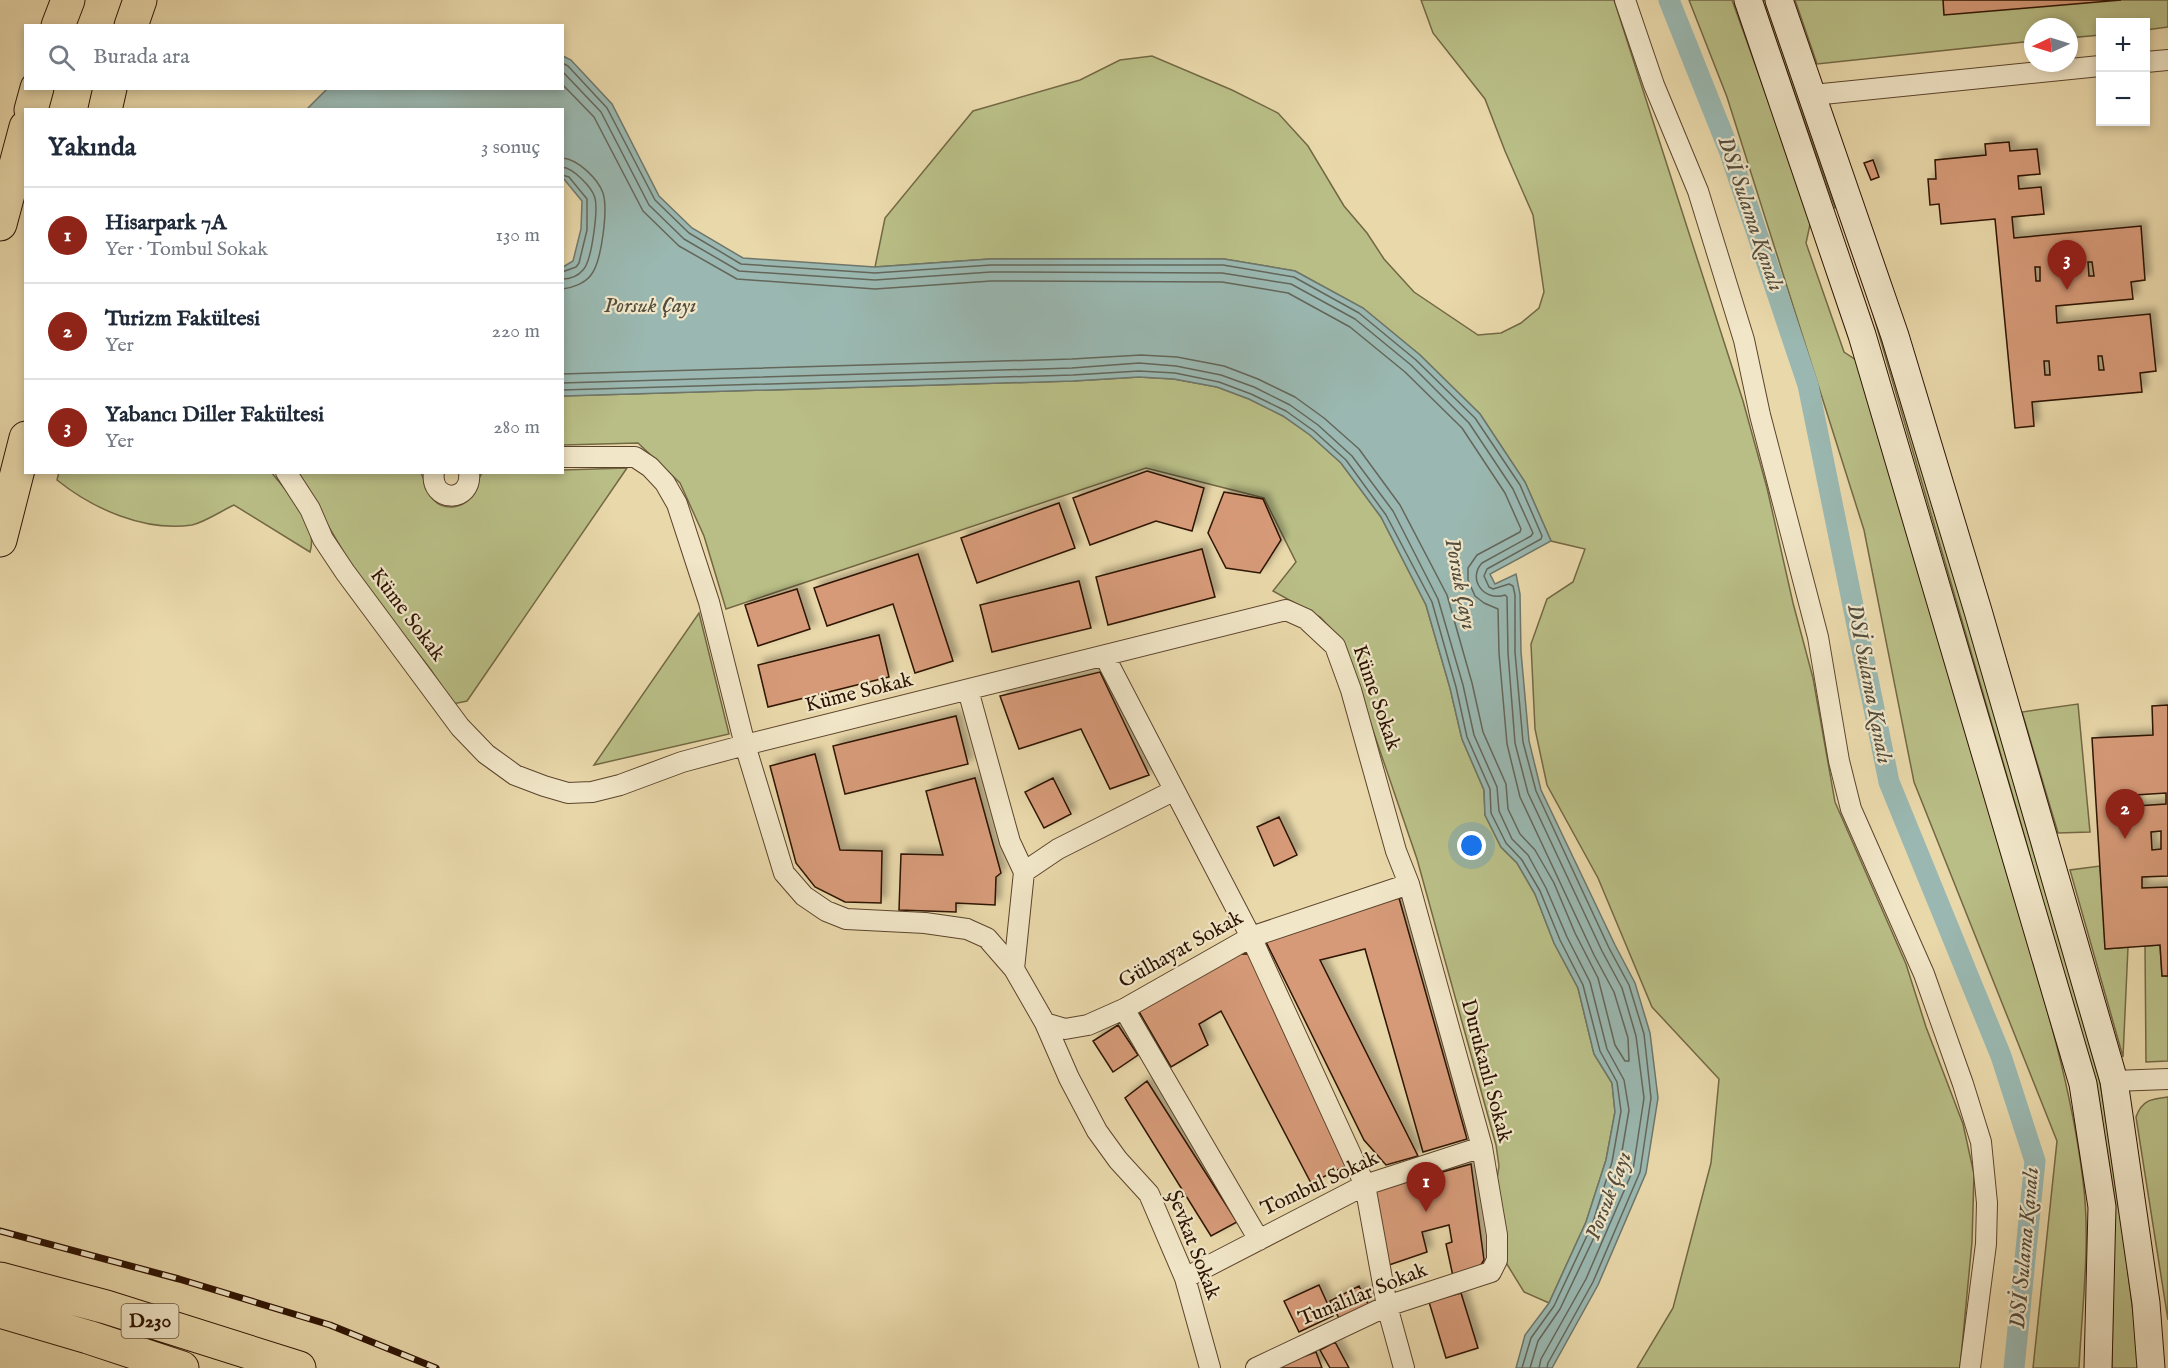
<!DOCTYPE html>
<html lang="tr">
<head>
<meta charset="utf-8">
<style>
  body { margin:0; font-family:"IM FELL English",serif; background:#f6f6f7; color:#1f2937 }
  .controls { position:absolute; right:18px; top:18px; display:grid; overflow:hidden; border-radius:0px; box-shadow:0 3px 9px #0003 }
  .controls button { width:54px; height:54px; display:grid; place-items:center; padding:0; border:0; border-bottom:2px solid #e0e1e3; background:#fff; color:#1f2937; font:30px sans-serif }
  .compass { position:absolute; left:2024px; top:18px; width:54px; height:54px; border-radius:50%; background:#fff; box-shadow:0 3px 9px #0003; rotate:266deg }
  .you { position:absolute; left:1472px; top:846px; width:21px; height:21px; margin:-15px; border:4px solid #fff; border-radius:50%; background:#1a73e8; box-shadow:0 0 0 9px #1a73e833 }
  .badge { display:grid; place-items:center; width:39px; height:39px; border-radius:50%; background:#8f2418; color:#fff; font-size:20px; font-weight:700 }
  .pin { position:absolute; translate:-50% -50px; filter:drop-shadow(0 2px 3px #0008) }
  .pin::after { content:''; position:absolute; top:32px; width:21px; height:18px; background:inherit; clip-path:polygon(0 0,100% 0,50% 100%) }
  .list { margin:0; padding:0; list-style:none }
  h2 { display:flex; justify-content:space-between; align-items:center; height:78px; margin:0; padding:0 24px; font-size:26px }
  h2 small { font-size:20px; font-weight:400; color:#747a83 }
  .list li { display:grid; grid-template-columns:39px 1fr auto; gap:18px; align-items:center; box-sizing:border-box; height:96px; padding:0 24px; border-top:2px solid #e0e1e3 }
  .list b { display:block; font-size:22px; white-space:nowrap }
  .list p { margin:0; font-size:20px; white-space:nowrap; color:#747a83 }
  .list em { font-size:20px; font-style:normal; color:#747a83 }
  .icon { flex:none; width:33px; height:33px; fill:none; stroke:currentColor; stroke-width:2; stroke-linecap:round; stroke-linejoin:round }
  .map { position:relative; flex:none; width:2168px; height:1368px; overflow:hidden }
  .search { position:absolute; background:#fff; box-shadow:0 3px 9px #0003; left:24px; top:24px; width:540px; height:66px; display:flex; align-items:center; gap:15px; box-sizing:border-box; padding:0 21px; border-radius:0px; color:#747a83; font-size:22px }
  .panel { position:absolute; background:#fff; box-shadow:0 3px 9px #0003; left:24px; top:108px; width:540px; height:366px; border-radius:0px }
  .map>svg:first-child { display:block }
  .green { fill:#b9be86; stroke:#736844; stroke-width:1.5 }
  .water { fill:#9ab8b1; stroke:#6e766b; stroke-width:1.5 }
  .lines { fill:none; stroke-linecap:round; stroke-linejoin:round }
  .shore { stroke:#64665a; stroke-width:1.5 }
  .canal { stroke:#9ab8b1; stroke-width:21 }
  .building { fill:#d69a78; stroke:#2d1302; stroke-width:1.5; fill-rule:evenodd; filter:url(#shadow) }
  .street-casing { stroke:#5c442c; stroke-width:22 }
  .secondary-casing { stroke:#2d1302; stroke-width:29 }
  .highway-casing { stroke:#2d1302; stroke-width:35 }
  .street { stroke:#f1e6c8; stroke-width:20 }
  .secondary { stroke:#f1e6c8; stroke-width:27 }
  .highway { stroke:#e9d8aa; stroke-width:33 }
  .rail-casing { stroke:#2d1302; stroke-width:7 }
  .rail { stroke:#f1e6c8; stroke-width:4.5; stroke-dasharray:14; stroke-linecap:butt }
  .labels { text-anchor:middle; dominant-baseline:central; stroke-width:4.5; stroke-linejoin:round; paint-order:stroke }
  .shield { fill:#f1e6c8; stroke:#68523d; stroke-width:1.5 }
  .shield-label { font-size:20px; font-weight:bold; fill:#2d1302 }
  .street-label { font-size:21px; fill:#2d1302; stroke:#f1e6c8 }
  .water-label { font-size:22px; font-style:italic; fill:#534d3f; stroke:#f1e6c8 }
</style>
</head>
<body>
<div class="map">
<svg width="2168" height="1368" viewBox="0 0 2168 1368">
  <defs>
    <filter id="shadow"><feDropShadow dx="5.5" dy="-5.5" stdDeviation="3" flood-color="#0004"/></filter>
  </defs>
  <rect width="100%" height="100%" fill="#e9d8aa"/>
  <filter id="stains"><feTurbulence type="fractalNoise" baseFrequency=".00333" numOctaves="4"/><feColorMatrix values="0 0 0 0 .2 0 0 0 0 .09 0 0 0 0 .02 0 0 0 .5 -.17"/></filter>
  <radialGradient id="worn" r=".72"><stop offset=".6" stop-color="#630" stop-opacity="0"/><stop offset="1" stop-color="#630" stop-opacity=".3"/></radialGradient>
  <path class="green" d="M 1421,0 L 1614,0 L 1743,401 L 1767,488 L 1793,603 L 1813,678 L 1835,802 L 1906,964 L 1926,1027 L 1963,1124 L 1974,1174 L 1972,1242 L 1960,1368 L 1637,1368 L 1673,1308 L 1711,1163 L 1719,1079 L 1652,1007 L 1598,878 L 1547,785 L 1535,729 L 1531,644 L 1547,599 L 1573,582 L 1585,549 L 1551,541 L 1525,482 L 1480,414 L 1420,355 L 1363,308 L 1295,271 L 1224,259 L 990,259 L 875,267 L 885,218 L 973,111 L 1080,80 L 1120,60 L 1152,56 L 1232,90 L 1278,113 L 1308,146 L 1344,206 L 1367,233 L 1384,259 L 1414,292 L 1478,335 L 1501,333 L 1521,323 L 1539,308 L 1544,292 L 1533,215 L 1505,151 L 1485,99 L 1433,33 Z
    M 1689,0 L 1732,0 L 1811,220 L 1806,243 L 1844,352 L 1859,362 C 1905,522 1951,683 1998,843 C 2030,954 2069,1065 2083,1181 C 2091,1242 2082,1306 2079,1368 L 2033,1368 L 2057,1141 L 1914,782 L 1864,530 L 1727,97 Z
    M 1762,0 L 1767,0 L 1840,205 L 1835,208 Z
    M 1795,0 L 2168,0 L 2168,27 L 2146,30 L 2146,22 L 2100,22 L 2100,35 L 2069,38 L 2069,27 L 2033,27 L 2033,41 L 1817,64 Z
    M 1844,213 L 1876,306 L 2031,837 L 2100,1082 L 2120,1208 L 2140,1368 L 2112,1368 L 2114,1209 L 2093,1083 L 2025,838 L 1871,307 L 1839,215 Z
    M 1139,377 L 1174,379 L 1217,387 L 1249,399 L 1283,416 L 1310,435 L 1341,463 L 1381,517 L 1426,605 L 1450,688 L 1462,739 L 1484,790 L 1485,815 L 1501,847 L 1517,863 L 1535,894 L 1554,943 L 1578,988 L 1594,1054 L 1612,1083 L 1615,1112 L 1606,1160 L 1586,1222 L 1549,1303 L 1524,1292 L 1505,1261 L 1497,1179 L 1499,1166 L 1496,1145 L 1417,859 L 1342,640 L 1320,617 L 1273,591 L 1296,562 L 1264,498 L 1146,468 L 726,609 L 704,536 L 680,483 L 638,443 L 563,445 L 562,396 L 1073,381 Z
    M 627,468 L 467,701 L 453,704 L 431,670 L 356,573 L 297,473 L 421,473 C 428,487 430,509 453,507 C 460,506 466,503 470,498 C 476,490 477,480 482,473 L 562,472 L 563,470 Z
    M 59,472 L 272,473 C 289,495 319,523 310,552 L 234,505 C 221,511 205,522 192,525 C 145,532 93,509 57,480 Z
    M 699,613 L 729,734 L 594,765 Z
    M 2078,704 L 2090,832 L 2058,833 L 2022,712 Z
    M 2100,866 L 2106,949 L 2128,947 L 2123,1057 L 2070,870 Z
    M 2160,945 L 2162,976 L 2168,976 L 2168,1061 L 2146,1062 L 2145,946 Z
    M 2168,1097 L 2168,1320 L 2136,1117 C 2142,1100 2151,1099 2168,1097 Z"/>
  <path class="water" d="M 563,56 L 571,60 L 612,104 L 659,196 L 692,228 L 743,258 L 875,267 L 990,259 L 1224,259 L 1295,271 L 1363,308 L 1420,355 L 1480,414 L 1525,482 L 1551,541 L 1490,574 L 1495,584 L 1516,574 L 1520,594 L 1521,652 L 1529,741 L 1541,790 L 1615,945 L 1635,983 L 1650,1033 L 1658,1098 L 1646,1173 L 1598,1285 L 1552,1368 L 1516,1368 L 1525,1335 L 1549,1303 L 1586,1222 L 1606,1160 L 1615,1112 L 1612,1083 L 1594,1054 L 1578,988 L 1554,943 L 1535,894 L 1517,863 L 1501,847 L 1485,815 L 1484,790 L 1462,739 L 1450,688 L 1426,605 L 1381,517 L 1341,463 L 1310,435 L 1283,416 L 1249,399 L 1217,387 L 1174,379 L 1139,377 L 1073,381 L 563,396 L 563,267 L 573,261 L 581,229 L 582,201 L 563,178 L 562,110 L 307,109 L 327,89 L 562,88 Z"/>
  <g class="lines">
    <path class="shore" d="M 562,63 L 568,66 L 607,108 L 655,200 L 689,233 L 741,264 L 875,273 L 991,265 L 1223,265 L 1294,277 L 1359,313 L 1416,360 L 1475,418 L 1520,485 L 1542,536 L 1541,539 L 1487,569 L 1484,576 L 1489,587 L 1493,589 L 1509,584 L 1513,586 L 1515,595 L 1515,652 L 1523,742 L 1536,791 L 1609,948 L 1629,985 L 1644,1034 L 1651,1098 L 1640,1172 L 1593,1282 L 1548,1363 L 1547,1368
      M 562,71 L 601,112 L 649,205 L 684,239 L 739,271 L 875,280 L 991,272 L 1222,273 L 1291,284 L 1355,319 L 1411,365 L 1469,423 L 1513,489 L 1533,533 L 1531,536 L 1482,563 C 1467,579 1484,602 1505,595 L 1507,597 L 1508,653 L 1515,743 L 1528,793 L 1602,951 L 1622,988 L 1636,1036 L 1644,1098 L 1633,1170 L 1586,1279 L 1541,1359 L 1539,1368
      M 562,84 L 594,117 L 643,211 L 679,246 L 737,279 L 875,289 L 991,281 L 1222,282 L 1288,293 L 1350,327 L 1405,372 L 1462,428 L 1505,493 L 1521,529 L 1520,532 L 1477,555 L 1468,568 L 1468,580 L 1475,596 L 1484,603 L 1498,609 L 1499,653 L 1507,744 L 1520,797 L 1594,955 L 1614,992 L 1628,1038 L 1629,1061 L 1625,1061 L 1615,1045 L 1598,978 L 1575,933 L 1554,883 L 1535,850 L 1520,834 L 1508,809 L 1506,784 L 1483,732 L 1472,683 L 1447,595 L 1400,505 L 1359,449 L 1324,418 L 1295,397 L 1258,379 L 1224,366 L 1177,357 L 1141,355 L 1072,359 L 562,374
      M 562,158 C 578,159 598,179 603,193 C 608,209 602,261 591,275 C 585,283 573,288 562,289
      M 562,167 C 573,168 592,187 595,198 C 598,210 592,261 583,270 C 578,276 570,279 562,279
      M 562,175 L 569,177 L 587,199 L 587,230 L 579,263 L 576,267 L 562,272
      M 562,383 L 1072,368 L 1139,363 L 1176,366 L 1221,375 L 1254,387 L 1290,405 L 1318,425 L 1352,456 L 1393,511 L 1438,599 L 1463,685 L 1474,735 L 1497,787 L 1499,811 L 1512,839 L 1528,855 L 1546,888 L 1567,937 L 1590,982 L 1607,1049 L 1624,1080 L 1629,1110 L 1620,1163 L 1599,1227 L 1560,1309 L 1538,1341 L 1530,1368
      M 562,390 L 1073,375 L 1139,371 L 1175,373 L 1219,382 L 1251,394 L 1286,411 L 1314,431 L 1346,460 L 1386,515 L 1432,602 L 1456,687 L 1467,737 L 1490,789 L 1491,813 L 1506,843 L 1522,860 L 1540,891 L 1560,940 L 1583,985 L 1600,1051 L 1617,1082 L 1621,1111 L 1612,1162 L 1592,1225 L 1554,1306 L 1531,1338 L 1522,1368"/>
    <path class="canal" d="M 1669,0 L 1729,150 L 1808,385 L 1889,782 L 2001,1056 L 2035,1161 L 2014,1368"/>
  </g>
  <path class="building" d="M 1943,0 L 2121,0 L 1944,15 Z
    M 2009,142 L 2010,151 L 2037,149 L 2040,174 L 2018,176 L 2019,189 L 2041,187 L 2044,214 L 2012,217 L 2014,238 L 2141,226 L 2145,280 L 2131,282 L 2133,299 L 2056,306 L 2057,323 L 2150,314 L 2156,371 L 2140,373 L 2142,392 L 2032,402 L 2034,426 L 2015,428 L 1995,219 L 1941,224 L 1939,204 L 1930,205 L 1928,179 L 1936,179 L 1935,160 L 1986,155 L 1985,144 ZM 2088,262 L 2092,262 L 2094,276 L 2089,276 ZM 2035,267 L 2040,267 L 2040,281 L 2036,281 ZM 2098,356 L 2102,356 L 2104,370 L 2099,370 ZM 2044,361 L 2049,361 L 2050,375 L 2045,375 Z
    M 1873,160 L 1879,177 L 1871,180 L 1864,163 Z
    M 1147,471 L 1204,488 L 1192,531 L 1156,521 L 1090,545 L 1073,498 Z
    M 1224,492 L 1263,499 L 1281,540 L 1260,573 L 1226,568 L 1208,533 Z
    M 1059,503 L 1075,548 L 977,583 L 961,538 Z
    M 1202,549 L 1215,597 L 1108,625 L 1096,577 Z
    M 918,554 L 953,661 L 915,673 L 893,604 L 827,626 L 814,588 Z
    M 1079,581 L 1091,628 L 992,652 L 980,605 Z
    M 797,589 L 810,629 L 758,646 L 745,605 Z
    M 879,635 L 889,677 L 768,707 L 758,665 Z
    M 1100,672 L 1149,775 L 1110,789 L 1081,729 L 1019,749 L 1000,696 Z
    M 2168,705 L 2168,876 L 2142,877 L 2142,888 L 2168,887 L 2168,976 L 2162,976 L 2160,945 L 2105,949 L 2092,738 L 2153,735 L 2152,706 ZM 2166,793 L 2166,804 L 2136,806 L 2135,795 ZM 2161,831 L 2161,849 L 2152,850 L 2151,832 Z
    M 956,716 L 968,764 L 845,794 L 833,746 Z
    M 815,754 L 840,850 L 882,851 L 881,903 L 845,902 L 815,887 L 796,863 L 770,766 Z
    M 975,778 L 1001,873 L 996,877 L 995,905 L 956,903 L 956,912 L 899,910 L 901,854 L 943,855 L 926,791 Z
    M 1053,778 L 1071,814 L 1044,828 L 1025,792 Z
    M 1279,817 L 1297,855 L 1274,866 L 1257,827 Z
    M 1399,898 L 1467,1139 L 1423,1152 L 1365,949 L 1320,960 L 1418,1156 L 1386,1165 L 1364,1140 L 1266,942 L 1305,924 Z
    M 1238,954 L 1248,954 L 1354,1162 L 1311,1183 L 1221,1011 L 1199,1024 L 1208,1045 L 1171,1067 L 1138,1010 Z
    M 1118,1025 L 1138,1055 L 1113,1072 L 1093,1041 Z
    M 1147,1081 L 1237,1222 L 1211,1236 L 1125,1098 Z
    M 1471,1164 L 1484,1260 L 1474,1276 L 1454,1281 L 1446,1244 L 1452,1242 L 1449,1225 L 1422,1232 L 1427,1252 L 1389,1265 L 1371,1199 L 1378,1190 Z
    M 1319,1285 L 1333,1316 L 1299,1332 L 1284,1301 Z
    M 1359,1286 L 1369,1306 L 1340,1320 L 1330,1301 Z
    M 1461,1293 L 1478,1348 L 1446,1358 L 1429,1302 Z
    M 1335,1342 L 1349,1368 L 1330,1368 L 1320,1350 Z
    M 1316,1352 L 1322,1368 L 1272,1368 Z"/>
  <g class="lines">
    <g class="street-casing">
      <path id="street" d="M 1625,0 L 1654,85 L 1698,191 L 1744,340 L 1760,415 L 1818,637 L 1839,761 L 1851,809 L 1924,974 L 1963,1084 L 1981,1142 L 1987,1203 L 1986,1244 L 1970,1368
        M 2146,62 L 2168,60
        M 1813,95 L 2100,66
        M 562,457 L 635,457 L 650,467 L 665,483 L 677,504 L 709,602 L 745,745 L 784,873 L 804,896 L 826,911 L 846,919 L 925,923 L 967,929 L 987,938 L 1014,969 L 1045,1023 L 1069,1078 L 1097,1131 L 1118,1160 L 1149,1194 L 1185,1278 L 1210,1368
        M 286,472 L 310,509 L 323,539 L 345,572 L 460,727 L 486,754 L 515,775 L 544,786 L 568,793 L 592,792 L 620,785 L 682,762 L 745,745 L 1286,610 L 1306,619 L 1335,646 L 1351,690 L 1396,851 L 1409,884 L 1482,1147 L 1497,1235 L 1497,1260 L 1491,1272 L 1387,1306 L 1256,1368
        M 434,472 C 429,503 473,504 469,472
        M 1105,657 L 1251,937 L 1365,1185 L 1387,1306 L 1404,1368
        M 968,690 L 1010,842 L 1024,872
        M 1014,969 L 1024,872 L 1058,849 L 1173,791
        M 1124,1009 L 1259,1240
        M 1045,1023 L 1065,1029 L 1088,1025 L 1124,1009 L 1251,937 L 1409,884
        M 2114,1081 L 2168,1079
        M 1185,1278 L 1365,1185 L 1482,1147"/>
    </g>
    <g class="secondary-casing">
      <path id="secondary" d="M 1748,0 L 1862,335 L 2083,1084 L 2102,1207 L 2098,1368
        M 1779,0 L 1895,336 L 1978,611 L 2114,1081 L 2146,1303 L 2151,1368"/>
    </g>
    <g class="highway-casing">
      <path id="highway" d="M 58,26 L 68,0
        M 131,26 L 140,0
        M 31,110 L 37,88
        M 105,110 L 110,88
        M 0,224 L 26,127
        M 0,540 L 26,438
        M 0,1279 L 106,1307 L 299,1368
        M 0,1311 L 88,1337 L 182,1368"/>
    </g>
    <use href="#street" class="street"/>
    <use href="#secondary" class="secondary"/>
    <use href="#highway" class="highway"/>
    <g class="rail-casing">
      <path id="rail" d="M 0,1231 L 179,1279 L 330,1325 L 436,1368"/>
    </g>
    <use href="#rail" class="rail"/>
  </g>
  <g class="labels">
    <rect class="shield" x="121.5" y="1304" width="57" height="34" rx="4.5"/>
    <g class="shield-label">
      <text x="150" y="1321">D230</text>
    </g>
    <g class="street-label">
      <text transform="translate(407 615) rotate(53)">Küme Sokak</text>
      <text transform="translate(859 693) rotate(-14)">Küme Sokak</text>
      <text transform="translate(1376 698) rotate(71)">Küme Sokak</text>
      <text transform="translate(1181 950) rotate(-29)">Gülhayat Sokak</text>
      <text transform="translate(1486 1071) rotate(75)">Durukanlı Sokak</text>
      <text transform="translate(1320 1184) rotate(-25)">Tombul Sokak</text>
      <text transform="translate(1193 1245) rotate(69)">Şevkat Sokak</text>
      <text transform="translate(1363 1295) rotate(-22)">Tunalılar Sokak</text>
    </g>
    <g class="water-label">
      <text transform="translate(1750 214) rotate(71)">DSİ Sulama Kanalı</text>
      <text x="650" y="306">Porsuk Çayı</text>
      <text transform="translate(1460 584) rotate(79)">Porsuk Çayı</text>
      <text transform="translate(1869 684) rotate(79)">DSİ Sulama Kanalı</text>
      <text transform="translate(1609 1196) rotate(-69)">Porsuk Çayı</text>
      <text transform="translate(2025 1248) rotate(-85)">DSİ Sulama Kanalı</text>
    </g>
  </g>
  <rect width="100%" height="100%" filter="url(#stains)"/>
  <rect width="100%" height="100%" fill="url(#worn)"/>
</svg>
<div class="controls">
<button>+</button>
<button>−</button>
</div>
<svg class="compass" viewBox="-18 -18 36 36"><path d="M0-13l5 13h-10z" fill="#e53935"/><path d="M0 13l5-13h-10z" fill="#747a83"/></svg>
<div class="you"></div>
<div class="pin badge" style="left:1426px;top:1212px">1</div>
<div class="pin badge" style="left:2125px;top:839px">2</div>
<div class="pin badge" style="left:2067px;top:290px">3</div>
<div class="search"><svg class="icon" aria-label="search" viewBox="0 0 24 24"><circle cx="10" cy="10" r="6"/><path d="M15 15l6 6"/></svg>Burada ara</div>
<section class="panel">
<h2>Yakında<small>3 sonuç</small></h2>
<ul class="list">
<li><span class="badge">1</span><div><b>Hisarpark 7A</b><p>Yer · Tombul Sokak</p></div><em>130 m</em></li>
<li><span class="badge">2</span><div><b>Turizm Fakültesi</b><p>Yer</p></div><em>220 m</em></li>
<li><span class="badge">3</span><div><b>Yabancı Diller Fakültesi</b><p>Yer</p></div><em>280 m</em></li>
</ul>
</section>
</div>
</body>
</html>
